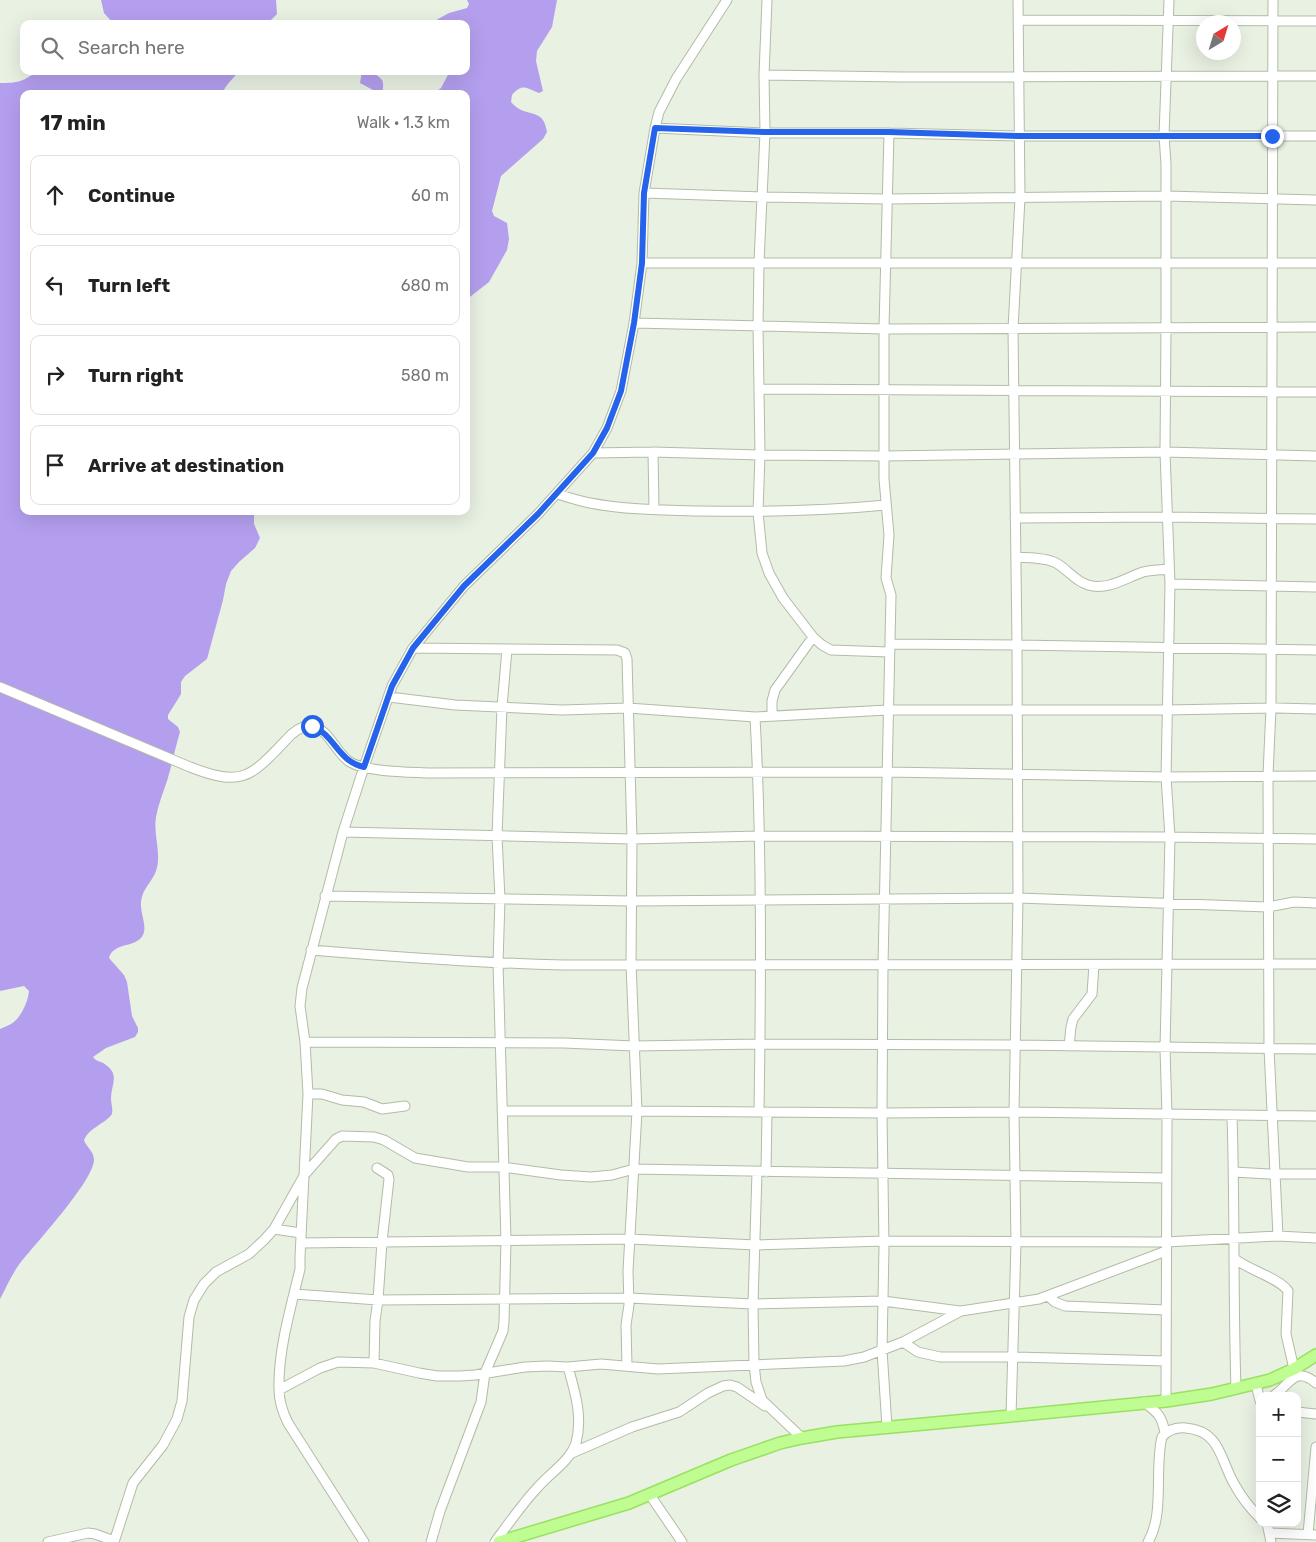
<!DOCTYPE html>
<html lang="en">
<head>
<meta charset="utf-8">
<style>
  body { margin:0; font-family:Rubik,sans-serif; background:#f2f2f2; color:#222 }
  .controls { position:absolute; right:15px; bottom:15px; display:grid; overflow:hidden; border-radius:10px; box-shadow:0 5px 20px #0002 }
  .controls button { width:45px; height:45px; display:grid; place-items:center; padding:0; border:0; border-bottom:1px solid #e0e0e0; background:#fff; color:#222; font:25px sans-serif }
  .compass { position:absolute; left:1196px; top:15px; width:45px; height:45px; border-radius:50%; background:#fff; box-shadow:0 5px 20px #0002; rotate:38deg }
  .stop { position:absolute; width:15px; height:15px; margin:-11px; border:4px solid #2563eb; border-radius:50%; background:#fff }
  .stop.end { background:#2563eb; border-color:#fff; box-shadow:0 1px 5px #0008 }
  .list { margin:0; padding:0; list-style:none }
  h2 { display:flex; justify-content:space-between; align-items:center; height:65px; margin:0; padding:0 20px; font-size:21px }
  h2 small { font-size:16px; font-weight:400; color:#767676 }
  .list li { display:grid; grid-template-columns:32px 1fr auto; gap:15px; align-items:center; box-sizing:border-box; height:80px; margin:0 10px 10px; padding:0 10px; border:1px solid #e0e0e0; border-radius:10px }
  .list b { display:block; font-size:19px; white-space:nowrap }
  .list em { font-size:16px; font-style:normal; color:#767676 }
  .icon { flex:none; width:28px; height:28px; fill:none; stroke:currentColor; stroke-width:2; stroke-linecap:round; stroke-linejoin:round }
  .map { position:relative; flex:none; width:1316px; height:1542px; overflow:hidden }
  .search { position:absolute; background:#fff; box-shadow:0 5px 20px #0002; left:20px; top:20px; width:450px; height:55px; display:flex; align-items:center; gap:12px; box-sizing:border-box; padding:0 18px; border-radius:10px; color:#767676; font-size:19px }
  .panel { position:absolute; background:#fff; box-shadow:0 5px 20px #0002; left:20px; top:90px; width:450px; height:425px; border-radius:10px }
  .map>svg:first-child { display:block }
  .water { fill:#b49fee }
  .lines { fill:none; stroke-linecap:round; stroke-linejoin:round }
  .minor-casing { stroke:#b1bca6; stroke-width:11 }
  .major-casing { stroke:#9ae162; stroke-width:14 }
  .minor { stroke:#fff; stroke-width:9 }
  .major { stroke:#bffc91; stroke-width:11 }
  .route { stroke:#2563eb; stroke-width:6 }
</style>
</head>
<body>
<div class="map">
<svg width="1316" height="1542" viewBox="0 0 1316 1542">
  <rect width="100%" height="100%" fill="#e9f1e3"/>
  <path class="water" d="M 101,0 L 276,0 L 277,14 L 272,19 L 265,24 L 114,24 L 104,13 Z
    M 467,0 L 557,0 L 552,27 L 537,51 L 536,61 L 543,91 L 539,93 C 526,88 522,83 512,95 L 511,102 C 526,120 543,105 547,132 L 543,139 L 501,176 L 492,211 L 494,216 L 507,223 L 509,239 L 507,250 L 489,282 L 466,300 L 466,94 L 433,94 L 441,88 L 450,71 L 466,71 L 466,24 L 429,24 L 449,13 L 467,8 L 469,4 Z
    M 37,71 L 239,71 C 233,79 226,84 222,94 L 24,94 L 24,511 L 254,511 L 254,524 L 260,538 L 255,548 L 239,562 L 231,571 L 226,584 L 223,600 L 207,659 L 185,676 L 181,682 L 181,694 L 178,699 L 168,715 L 168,719 L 178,727 L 180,732 C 175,748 172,765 167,781 C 163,793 158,805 156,817 C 153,835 162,854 156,871 C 152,882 142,889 141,902 C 140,912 146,923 144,932 C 140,949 113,941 109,958 L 124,975 L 127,982 L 132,1016 L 138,1028 L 138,1032 L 135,1037 L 106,1048 L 93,1057 C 96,1062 102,1061 106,1065 C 120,1075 111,1085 111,1098 C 111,1104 113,1108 112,1114 C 104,1125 91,1126 84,1140 C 86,1147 94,1151 94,1160 C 93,1182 34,1245 18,1266 C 11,1276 6,1288 0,1299 L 0,1029 C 4,1027 8,1026 11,1024 C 21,1018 28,1002 29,991 L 24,986 L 0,991 L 0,83 C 17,83 23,82 37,71 Z
    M 362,71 C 368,71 378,74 382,80 C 384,83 383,90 382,94 L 372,94 L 373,90 L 360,83 Z"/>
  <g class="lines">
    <g class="minor-casing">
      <path id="minor" d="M 767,0 L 764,75 L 765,133 L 759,262 L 758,326 L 760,455 L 758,512 L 762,553 L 769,573 L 783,598 L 813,637 L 822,645 L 831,650 L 889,652
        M 1273,0 L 1271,708 L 1268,775 L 1269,1048 L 1278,1236
        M 1018,20 L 1316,21
        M 764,75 L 903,77 L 1316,76
        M 655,128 L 765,133 L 889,133 L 1020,136 L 1316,136
        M 644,193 L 763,197 L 887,199 L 1166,196 L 1316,200
        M 642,263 L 1316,263
        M 634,323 L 884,329 L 1316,327
        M 759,389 L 1316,392
        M 653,452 L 654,509
        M 593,453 L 653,452 L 760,455 L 884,456 L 1165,452 L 1316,456
        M 557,494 C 568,497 579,501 590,503 C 626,510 663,510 700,511 C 762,512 824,511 886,505
        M 1015,518 L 1168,517 L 1316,519
        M 1016,557 C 1028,558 1042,557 1054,562 C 1066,567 1074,581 1088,585 C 1108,591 1125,578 1143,572 C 1151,570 1161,570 1169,569
        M 1170,584 L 1316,587
        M 890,644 L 1017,645 L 1316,650
        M 413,648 L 617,650 L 625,653 L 627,659 L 632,839 L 631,964 L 637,1111 L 628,1271 L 629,1305 L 626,1325 L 627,1366
        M 0,687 L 190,767 C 242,787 250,778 286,740 C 292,733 299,727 308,726 C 328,725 335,753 350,762 C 366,772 410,772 429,773 L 887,772 L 1166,777 L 1316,776
        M 389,697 L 455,705 L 562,710 L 628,708 L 755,717 L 888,710 L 1166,710 L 1276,708 L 1316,709
        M 772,716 L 772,701 L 775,690 L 813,637
        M 755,717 C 762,849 761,980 759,1112
        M 343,832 L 632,839 L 760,836 L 1170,837 L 1316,839
        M 325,896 L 631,901 L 1018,898 L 1268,907 L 1294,902 L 1316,903
        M 311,950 C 395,957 479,963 564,965 L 1316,964
        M 305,1042 L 564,1043 L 634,1046 L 760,1044 L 1015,1045 L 1316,1049
        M 1069,1046 L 1071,1027 L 1073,1019 L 1092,994 L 1094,965
        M 308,1094 L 322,1094 L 342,1100 L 364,1102 L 382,1109 L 405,1106
        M 502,1111 L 637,1111 L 882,1113 L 1014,1112 L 1316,1116
        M 1232,1116 C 1235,1207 1233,1298 1236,1389
        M 757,1172 L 753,1304 L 754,1364 L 756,1382 L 762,1400 L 802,1438
        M 766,1172 L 767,1112
        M 1234,1172 L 1269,1174 L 1316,1174
        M 274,1229 L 301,1233
        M 301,1243 L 630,1239 L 756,1245 L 884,1241 L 1166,1242 L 1278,1236 L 1316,1238
        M 1235,1259 C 1249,1270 1279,1278 1288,1291 L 1286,1334 L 1294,1369
        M 294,1294 L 378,1300 L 629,1298 L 753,1304 L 883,1301 L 960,1311
        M 1048,1296 L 1055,1302 L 1065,1306 L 1166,1310
        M 903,1342 L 918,1352 L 940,1357 L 1013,1357 L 1166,1361
        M 374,1363 L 375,1321 L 378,1300 L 382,1242 L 389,1179 L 388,1175 L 377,1168
        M 1256,1384 L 1260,1401
        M 279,1390 L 320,1368 L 338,1362 L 374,1363 L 419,1373 L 437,1376 L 460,1376 L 475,1375 L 525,1367 L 547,1366 L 568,1367 L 601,1364 L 658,1369 L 844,1361 L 864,1357 L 903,1342 L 961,1311 L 1039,1299 L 1166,1251
        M 1273,1396 C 1290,1385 1294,1365 1316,1383
        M 1166,1401 L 1167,1115 L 1165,1048 L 1170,837 L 1166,777 L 1170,584 L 1165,452 L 1166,327 L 1166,164 L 1164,136 L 1169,0
        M 1144,1402 C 1158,1413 1162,1416 1165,1433
        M 1297,1412 L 1316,1414
        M 1011,1416 L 1016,1243 L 1014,1112 L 1018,898 L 1017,645 L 1013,329 L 1020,198 L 1018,0
        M 887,1427 L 882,1350 L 884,1247 L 882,1113 L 883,965 L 891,595 L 886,578 L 889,535 L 884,479 L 884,329 L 889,133
        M 572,1453 L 632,1427 L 679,1412 L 708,1393 L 723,1386 L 730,1385 L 737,1387 L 765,1406
        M 650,1495 L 682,1542
        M 1267,1523 L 1271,1542
        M 1269,1533 L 1316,1535
        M 1308,1534 L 1316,1447
        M 48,1542 L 88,1533 L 95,1534 L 114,1541
        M 114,1542 L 133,1483 L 163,1445 L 177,1419 L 182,1401 L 189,1317 L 194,1300 L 204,1284 L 216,1272 L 249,1254 L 264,1240 L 274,1229 L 305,1174 L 336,1139 L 342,1136 L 374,1137 L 384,1140 L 415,1158 L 468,1167 L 502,1167 L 561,1175 L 591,1177 L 612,1175 L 634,1169 L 1166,1178
        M 364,1542 L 288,1423 C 283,1413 279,1401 279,1389 C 278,1350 291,1307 300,1269 L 300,1257 L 308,1094 L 305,1042 L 300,1006 L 302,988 L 343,832 L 364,767 L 392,686 L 413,648 L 464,586 L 538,514 L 593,453 L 607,428 L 621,391 L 634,323 L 642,263 L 644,193 L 655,128 L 659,112 L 676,79 L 727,0
        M 431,1542 L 440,1511 L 481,1402 L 485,1373 L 503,1331 L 504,1322 L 506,1240 L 498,963 L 500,899 L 497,836 L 502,707 L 507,649
        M 495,1542 C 509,1523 522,1504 538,1487 C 550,1473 570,1461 576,1443 C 583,1417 575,1392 568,1367
        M 1148,1542 C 1165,1514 1154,1468 1162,1437 C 1168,1430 1177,1427 1186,1428 C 1222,1431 1220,1462 1236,1487 C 1242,1498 1251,1509 1260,1518"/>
    </g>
    <g class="major-casing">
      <path id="major" d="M 499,1542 L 629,1503 L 731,1460 L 780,1443 L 802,1438 L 837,1432 L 1011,1416 L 1166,1401 L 1212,1394 L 1270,1380 L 1294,1369 L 1316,1355"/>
    </g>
    <use href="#minor" class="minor"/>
    <use href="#major" class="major"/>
  </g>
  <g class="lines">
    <path class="route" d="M 312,726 C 335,735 337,761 364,767 L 392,686 L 413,648 L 464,586 L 538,514 L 593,453 L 607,428 L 621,391 L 634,323 L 642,263 L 644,193 L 655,128 L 765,132 L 889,132 L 1020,136 L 1272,136"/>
  </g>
</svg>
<div class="controls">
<button>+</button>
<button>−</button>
<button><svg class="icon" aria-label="layers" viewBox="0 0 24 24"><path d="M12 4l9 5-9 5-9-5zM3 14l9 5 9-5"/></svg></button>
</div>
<svg class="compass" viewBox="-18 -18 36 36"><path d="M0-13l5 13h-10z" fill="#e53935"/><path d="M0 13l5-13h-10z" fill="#767676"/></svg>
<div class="stop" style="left:312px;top:726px"></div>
<div class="stop end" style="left:1272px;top:136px"></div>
<div class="search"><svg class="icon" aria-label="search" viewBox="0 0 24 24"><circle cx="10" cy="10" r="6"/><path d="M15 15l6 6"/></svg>Search here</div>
<section class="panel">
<h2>17 min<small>Walk · 1.3 km</small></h2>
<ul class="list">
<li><svg class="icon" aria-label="ahead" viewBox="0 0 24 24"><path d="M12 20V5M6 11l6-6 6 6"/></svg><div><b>Continue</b></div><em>60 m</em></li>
<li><svg class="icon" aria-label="left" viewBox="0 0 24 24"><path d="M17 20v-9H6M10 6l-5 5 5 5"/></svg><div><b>Turn left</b></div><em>680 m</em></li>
<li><svg class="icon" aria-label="right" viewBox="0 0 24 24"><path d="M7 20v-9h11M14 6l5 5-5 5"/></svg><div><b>Turn right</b></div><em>580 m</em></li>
<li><svg class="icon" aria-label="arrive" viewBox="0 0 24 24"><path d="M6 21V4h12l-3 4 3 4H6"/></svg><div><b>Arrive at destination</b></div></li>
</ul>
</section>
</div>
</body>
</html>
